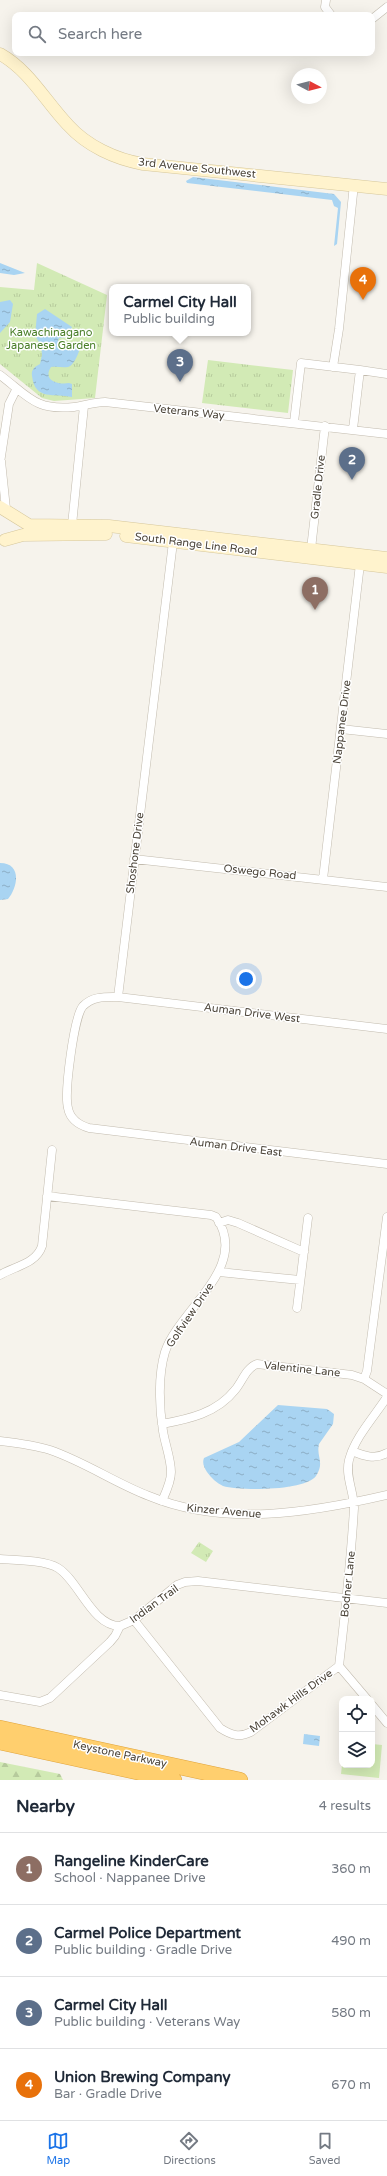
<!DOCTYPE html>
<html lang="en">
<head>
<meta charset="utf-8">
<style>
  body { margin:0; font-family:"Varela Round",sans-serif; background:#f6f6f7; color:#1f2937 }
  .controls { position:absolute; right:12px; bottom:12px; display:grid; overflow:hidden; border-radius:8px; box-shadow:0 4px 16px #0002 }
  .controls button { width:36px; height:36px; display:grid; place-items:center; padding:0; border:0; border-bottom:1px solid #e0e1e3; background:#fff; color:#1f2937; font:20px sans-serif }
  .compass { position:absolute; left:291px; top:68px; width:36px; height:36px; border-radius:50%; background:#fff; box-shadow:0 4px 16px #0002; rotate:97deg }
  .you { position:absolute; left:246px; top:979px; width:14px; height:14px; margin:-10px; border:3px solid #fff; border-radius:50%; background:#1a73e8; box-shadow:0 0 0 6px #1a73e833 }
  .badge { display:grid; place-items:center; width:26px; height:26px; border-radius:50%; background:#1a73e8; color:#fff; font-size:13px; font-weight:700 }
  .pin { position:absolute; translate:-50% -33px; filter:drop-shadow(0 1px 2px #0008) }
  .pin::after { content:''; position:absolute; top:21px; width:14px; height:12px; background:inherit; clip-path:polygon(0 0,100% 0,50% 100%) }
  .popup { position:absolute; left:109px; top:284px; width:142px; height:52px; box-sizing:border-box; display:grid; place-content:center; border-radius:8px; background:#fff; filter:drop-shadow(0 1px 3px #0005); font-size:13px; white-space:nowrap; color:#747a83 }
  .popup b { font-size:15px; color:#1f2937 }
  .popup::after { content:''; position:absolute; left:50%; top:100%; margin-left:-8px; border:8px solid transparent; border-top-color:#fff }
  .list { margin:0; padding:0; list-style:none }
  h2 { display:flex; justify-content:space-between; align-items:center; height:52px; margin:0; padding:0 16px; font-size:17px }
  h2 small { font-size:13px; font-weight:400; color:#747a83 }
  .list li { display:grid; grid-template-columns:26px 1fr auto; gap:12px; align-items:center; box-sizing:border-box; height:72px; padding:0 16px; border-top:1px solid #e0e1e3 }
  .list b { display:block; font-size:15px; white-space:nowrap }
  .list p { margin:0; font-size:13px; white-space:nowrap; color:#747a83 }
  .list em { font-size:13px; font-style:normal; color:#747a83 }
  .icon { flex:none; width:22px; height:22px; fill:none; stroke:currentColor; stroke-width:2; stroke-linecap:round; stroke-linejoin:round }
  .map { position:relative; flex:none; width:387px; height:1780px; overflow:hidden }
  .search { position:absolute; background:#fff; box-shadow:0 4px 16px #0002; left:12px; right:12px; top:12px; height:44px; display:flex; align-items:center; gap:10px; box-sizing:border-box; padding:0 14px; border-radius:8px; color:#747a83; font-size:15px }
  .sheet { height:340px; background:#fff }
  nav { display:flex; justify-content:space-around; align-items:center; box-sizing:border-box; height:56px; border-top:1px solid #e0e1e3; background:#fff; font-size:11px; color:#747a83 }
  nav a { display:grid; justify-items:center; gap:2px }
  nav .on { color:#1a73e8 }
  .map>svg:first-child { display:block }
  .green { fill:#d2eab5 }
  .forest { fill:url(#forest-firs) }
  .park { fill:url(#park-tufts) }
  .water { fill:url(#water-ripples) }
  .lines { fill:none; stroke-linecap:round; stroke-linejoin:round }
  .street-casing { stroke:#c2bbae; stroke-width:9 }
  .secondary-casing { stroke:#d6c79b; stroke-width:13 }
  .highway-casing { stroke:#e0a43c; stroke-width:16 }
  .street { stroke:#fff; stroke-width:8 }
  .secondary { stroke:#fff3cd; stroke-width:12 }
  .highway { stroke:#ffcf6e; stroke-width:15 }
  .labels { text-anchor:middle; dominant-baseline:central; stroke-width:3; stroke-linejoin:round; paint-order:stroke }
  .street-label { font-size:11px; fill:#4b4439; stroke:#fff }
  .park-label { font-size:11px; fill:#4a7f2a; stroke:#fff }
</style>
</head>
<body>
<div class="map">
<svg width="387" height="1780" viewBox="0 0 387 1780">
  <defs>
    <pattern id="forest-firs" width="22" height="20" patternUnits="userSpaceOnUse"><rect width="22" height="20" fill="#d2eab5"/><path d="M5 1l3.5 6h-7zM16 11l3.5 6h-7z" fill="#b6ca9c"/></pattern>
    <pattern id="park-tufts" width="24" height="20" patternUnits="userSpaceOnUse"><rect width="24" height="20" fill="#d2eab5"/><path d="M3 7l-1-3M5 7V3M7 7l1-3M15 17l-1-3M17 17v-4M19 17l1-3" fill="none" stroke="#b6ca9c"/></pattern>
    <pattern id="water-ripples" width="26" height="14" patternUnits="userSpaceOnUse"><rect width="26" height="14" fill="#a9d4f2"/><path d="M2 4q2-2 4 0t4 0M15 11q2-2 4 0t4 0" fill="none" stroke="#8caec5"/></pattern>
  </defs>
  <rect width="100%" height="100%" fill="#f6f3ec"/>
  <path class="green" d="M 372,1744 L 382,1745 L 379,1778 L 341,1774 L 342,1765 L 372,1765 Z"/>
  <path class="forest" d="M 0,1762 L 60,1774 L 63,1780 L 0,1780 Z"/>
  <path class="park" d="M 37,263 L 107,295 L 95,398 L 54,401 L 42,398 L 0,364 L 0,287 L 34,290 Z
    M 208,360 L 293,370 L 288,413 L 202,403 Z
    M 199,1542 L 213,1551 L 206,1562 L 191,1553 Z"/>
  <path class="water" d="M 193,177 L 334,194 L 341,202 L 337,244 L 334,246 L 338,208 L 334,206 L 332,200 L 187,183 L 186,181 Z
    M 0,263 L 25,273 L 14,275 L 0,273 Z
    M 10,300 L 13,304 L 10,322 L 0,333 L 0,302 Z
    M 45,309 L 72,327 L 68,337 L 59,338 L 58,341 L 69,346 L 75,343 L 80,345 C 81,350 73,367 68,367 C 62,368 57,366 51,367 C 42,381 59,385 69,383 L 72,384 L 72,397 C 54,393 35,401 32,376 C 31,370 34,367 40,364 L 42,355 L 41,345 L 35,336 L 37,314 Z
    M 0,863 C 22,863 18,887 8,899 L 0,900 Z
    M 278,1405 L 327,1409 L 334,1414 L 333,1424 L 319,1444 C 316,1457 325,1462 316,1476 C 305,1491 240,1491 223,1486 C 217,1483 211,1478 207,1472 C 204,1467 202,1463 204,1458 L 239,1442 Z
    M 304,1734 L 320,1736 L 319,1746 L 303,1744 Z"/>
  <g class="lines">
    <g class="street-casing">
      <path id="street" d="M 326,0 L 325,7 L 331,15
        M 372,19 L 387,7
        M 333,367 L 339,329 L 354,184
        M 360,370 L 387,374
        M 0,375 C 28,396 35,411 74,407 C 84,406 94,402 105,402 L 387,434
        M 294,422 L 301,363 L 360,370 L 353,429
        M 1,461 L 6,509
        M 0,463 L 9,404 L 16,390
        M 72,525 L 84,406
        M 311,549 L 325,426
        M 341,729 L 387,734
        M 134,859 L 387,887
        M 323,879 L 360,564
        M 118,997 L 173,542
        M 387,1029 L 118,997 C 105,997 93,996 83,1006 C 74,1016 64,1093 68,1108 C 70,1119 79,1125 89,1128 L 387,1164
        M 47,1196 L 211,1215 L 216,1217 C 251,1267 179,1309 165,1352 C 158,1375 159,1407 163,1431 C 165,1444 171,1459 171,1472 C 171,1482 166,1492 162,1501
        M 219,1223 L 228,1220 L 238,1223 L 304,1252
        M 219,1272 L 300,1280
        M 0,1275 C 15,1266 36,1264 42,1246 L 52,1150
        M 297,1308 L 308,1218
        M 364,1379 L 367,1371 L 387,1217
        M 162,1424 C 189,1419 217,1413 235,1390 C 242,1382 246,1368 257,1364 L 352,1375 L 364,1379 L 387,1394
        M 0,1441 C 17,1443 34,1445 50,1450 C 85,1462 115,1483 149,1496 C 224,1527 310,1513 387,1495
        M 352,1451 C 364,1456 375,1460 387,1453
        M 0,1559 C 16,1560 45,1560 58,1568 C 79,1581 92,1626 120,1626
        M 134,1620 L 220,1728 C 231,1735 239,1738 251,1732 L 339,1666
        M 339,1666 C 345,1614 351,1561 354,1508 C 354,1492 345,1476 349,1460 C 355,1437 374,1417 387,1397
        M 339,1666 L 367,1699
        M 0,1695 L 40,1702 L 50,1698 L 110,1642 L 115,1636 L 120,1626 L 134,1620 L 177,1585 L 185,1582 L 198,1581 L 387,1603
        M 372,1705 L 387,1723"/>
    </g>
    <g class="secondary-casing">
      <path id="secondary" d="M 0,54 C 30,71 45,101 68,125 C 87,146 115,159 143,164 L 387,189
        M 0,507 L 29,525 L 109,526 L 387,558
        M 126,536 L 387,567
        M 5,540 L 23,535 L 106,534"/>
    </g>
    <g class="highway-casing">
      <path id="highway" d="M 0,1728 L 240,1780
        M 0,1742 L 174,1780"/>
    </g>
    <use href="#street" class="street"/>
    <use href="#secondary" class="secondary"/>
    <use href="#highway" class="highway"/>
  </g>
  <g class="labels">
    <g class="street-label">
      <text transform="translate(197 168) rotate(6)">3rd Avenue Southwest</text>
      <text transform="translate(189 412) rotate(6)">Veterans Way</text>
      <text transform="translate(318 487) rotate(-84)">Gradle Drive</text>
      <text transform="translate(196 544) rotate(7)">South Range Line Road</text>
      <text transform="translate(342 722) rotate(-83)">Nappanee Drive</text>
      <text transform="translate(135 853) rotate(-83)">Shoshone Drive</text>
      <text transform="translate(260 872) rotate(6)">Oswego Road</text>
      <text transform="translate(252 1013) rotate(7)">Auman Drive West</text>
      <text transform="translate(236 1147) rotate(7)">Auman Drive East</text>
      <text transform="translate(190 1315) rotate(-56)">Golfview Drive</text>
      <text transform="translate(302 1369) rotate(6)">Valentine Lane</text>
      <text transform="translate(224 1511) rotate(5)">Kinzer Avenue</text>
      <text transform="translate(348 1584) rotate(-84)">Bodner Lane</text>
      <text transform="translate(154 1604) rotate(-36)">Indian Trail</text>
      <text transform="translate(291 1701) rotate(-36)">Mohawk Hills Drive</text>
      <text transform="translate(120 1754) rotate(12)">Keystone Parkway</text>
    </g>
    <g class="park-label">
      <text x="51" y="332">Kawachinagano<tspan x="51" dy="13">Japanese Garden</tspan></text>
    </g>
  </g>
</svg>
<div class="controls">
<button><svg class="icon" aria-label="locate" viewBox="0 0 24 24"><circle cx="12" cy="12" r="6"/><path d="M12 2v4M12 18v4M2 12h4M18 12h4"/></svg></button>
<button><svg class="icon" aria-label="layers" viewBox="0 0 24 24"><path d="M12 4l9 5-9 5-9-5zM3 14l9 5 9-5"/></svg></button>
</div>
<svg class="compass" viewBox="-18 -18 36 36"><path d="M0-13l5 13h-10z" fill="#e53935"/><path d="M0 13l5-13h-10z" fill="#747a83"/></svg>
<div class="you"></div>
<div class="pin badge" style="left:315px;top:610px;background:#8d6e63">1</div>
<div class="pin badge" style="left:352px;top:480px;background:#5c6f8a">2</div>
<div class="pin badge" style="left:180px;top:382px;background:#5c6f8a">3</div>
<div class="popup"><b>Carmel City Hall</b>Public building</div>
<div class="pin badge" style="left:363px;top:300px;background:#e8710a">4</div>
<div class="search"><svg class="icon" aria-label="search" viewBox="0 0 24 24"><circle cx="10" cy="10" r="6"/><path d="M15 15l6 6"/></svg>Search here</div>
</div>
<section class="sheet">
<h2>Nearby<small>4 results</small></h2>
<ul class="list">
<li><span class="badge" style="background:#8d6e63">1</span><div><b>Rangeline KinderCare</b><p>School · Nappanee Drive</p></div><em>360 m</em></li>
<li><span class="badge" style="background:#5c6f8a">2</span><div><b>Carmel Police Department</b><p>Public building · Gradle Drive</p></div><em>490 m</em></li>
<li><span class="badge" style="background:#5c6f8a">3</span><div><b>Carmel City Hall</b><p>Public building · Veterans Way</p></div><em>580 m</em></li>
<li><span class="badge" style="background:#e8710a">4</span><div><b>Union Brewing Company</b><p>Bar · Gradle Drive</p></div><em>670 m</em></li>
</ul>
</section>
<nav>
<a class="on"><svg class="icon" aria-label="map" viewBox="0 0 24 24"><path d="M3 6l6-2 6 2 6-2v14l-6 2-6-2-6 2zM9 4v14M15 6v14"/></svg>Map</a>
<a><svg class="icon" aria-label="directions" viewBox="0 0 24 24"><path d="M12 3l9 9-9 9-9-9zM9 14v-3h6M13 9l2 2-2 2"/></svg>Directions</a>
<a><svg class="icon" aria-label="saved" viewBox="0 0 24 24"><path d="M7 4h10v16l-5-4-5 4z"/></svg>Saved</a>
</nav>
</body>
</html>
